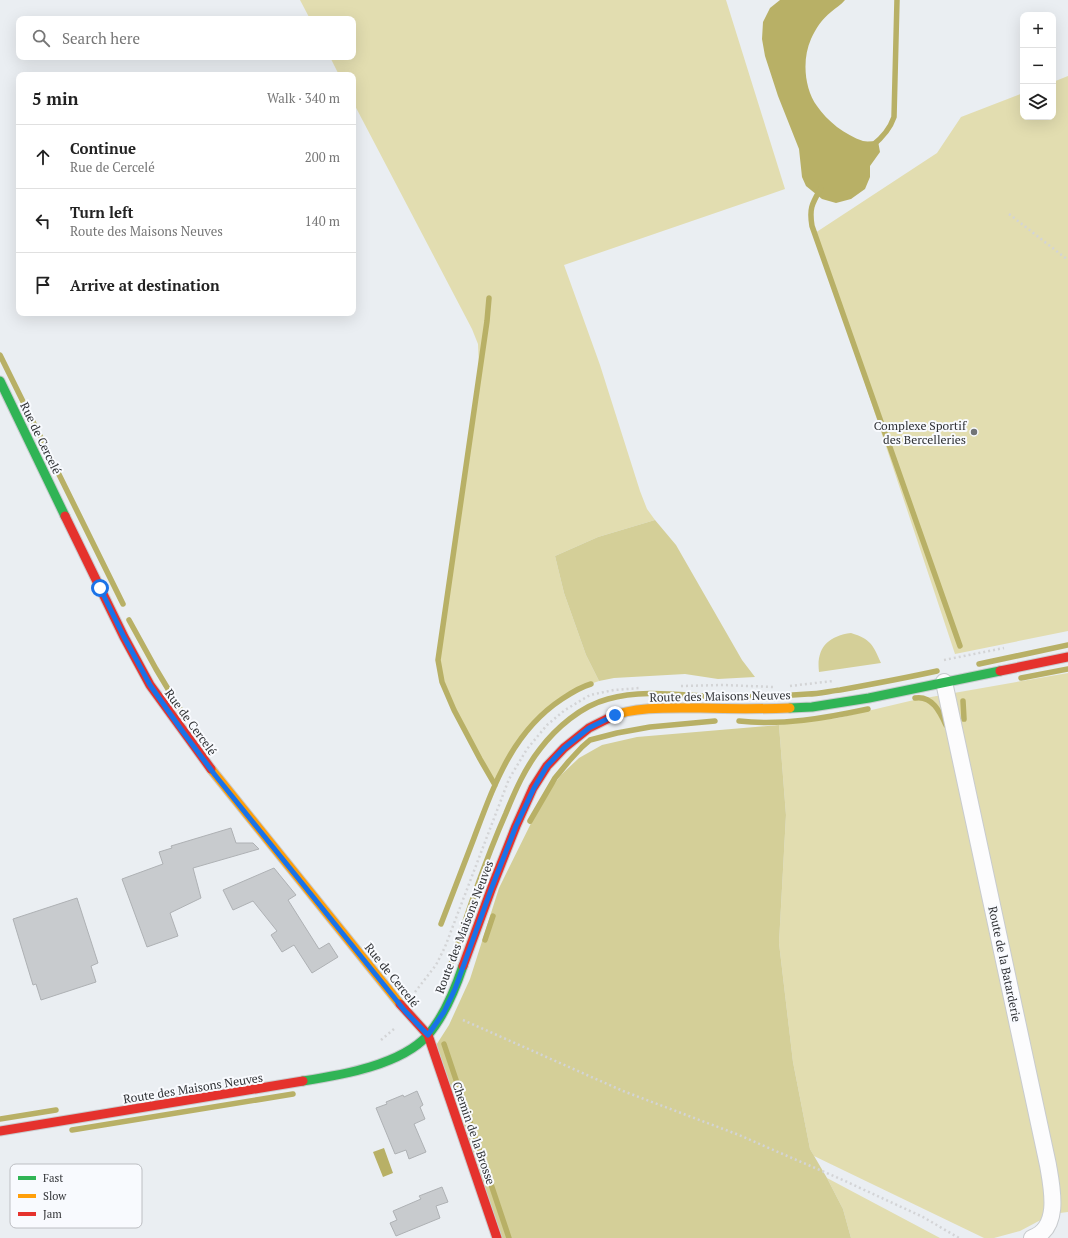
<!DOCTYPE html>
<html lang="en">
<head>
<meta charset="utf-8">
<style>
  body { margin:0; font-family:"PT Serif",serif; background:#f6f6f6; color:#222 }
  .controls { position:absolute; right:12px; top:12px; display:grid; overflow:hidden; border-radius:8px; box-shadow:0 4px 16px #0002 }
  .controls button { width:36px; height:36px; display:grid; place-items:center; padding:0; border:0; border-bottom:1px solid #e0e0e0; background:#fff; color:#222; font:20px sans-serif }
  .stop { position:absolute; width:12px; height:12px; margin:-9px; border:3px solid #1a73e8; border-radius:50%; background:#fff }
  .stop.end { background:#1a73e8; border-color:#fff; box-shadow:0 1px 4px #0008 }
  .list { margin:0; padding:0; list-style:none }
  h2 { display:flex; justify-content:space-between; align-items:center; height:52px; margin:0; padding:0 16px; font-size:17px }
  h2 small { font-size:13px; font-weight:400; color:#767676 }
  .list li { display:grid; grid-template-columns:26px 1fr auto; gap:12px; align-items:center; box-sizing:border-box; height:64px; padding:0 16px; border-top:1px solid #e0e0e0 }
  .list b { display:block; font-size:15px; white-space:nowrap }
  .list p { margin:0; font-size:13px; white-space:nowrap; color:#767676 }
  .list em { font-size:13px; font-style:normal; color:#767676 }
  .icon { flex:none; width:22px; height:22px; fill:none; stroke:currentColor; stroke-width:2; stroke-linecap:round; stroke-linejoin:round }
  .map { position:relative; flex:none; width:1068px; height:1238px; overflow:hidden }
  .search { position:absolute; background:#fff; box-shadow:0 4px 16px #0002; left:16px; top:16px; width:340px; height:44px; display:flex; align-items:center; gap:10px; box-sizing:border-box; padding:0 14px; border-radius:8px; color:#767676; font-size:15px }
  .panel { position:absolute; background:#fff; box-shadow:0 4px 16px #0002; left:16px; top:72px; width:340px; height:244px; border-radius:8px }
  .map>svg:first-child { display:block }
  .green { fill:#e2ddb0 }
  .forest { fill:#d4cf98 }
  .water { fill:#b8b066 }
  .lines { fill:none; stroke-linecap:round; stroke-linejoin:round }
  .stream { stroke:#b8b066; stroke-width:5.5 }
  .building { fill:#c8cbce; stroke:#aeb1b4 }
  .street-casing { stroke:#c8cbce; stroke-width:18 }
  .fast-casing { stroke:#c8cbce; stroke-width:11 }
  .slow-casing { stroke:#c8cbce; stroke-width:11 }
  .jam-casing { stroke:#c8cbce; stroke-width:11 }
  .path { stroke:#d3d4d6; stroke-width:2.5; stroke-dasharray:2 3; stroke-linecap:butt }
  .street { stroke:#fcfcfd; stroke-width:16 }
  .fast { stroke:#30b455; stroke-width:9 }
  .slow { stroke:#ff9f0a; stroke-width:9 }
  .jam { stroke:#e5322d; stroke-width:9 }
  .route { stroke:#1a73e8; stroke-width:5 }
  .poi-dot { fill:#717477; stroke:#f8fafe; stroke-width:1.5 }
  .labels { text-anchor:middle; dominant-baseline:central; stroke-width:4; stroke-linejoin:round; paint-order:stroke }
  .poi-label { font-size:12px; fill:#303235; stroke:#f8fafe; text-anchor:end }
  .street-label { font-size:12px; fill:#303235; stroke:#f8fafe }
  .key { fill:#f8fafe; stroke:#bcbec2; stroke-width:1 }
  .key-label { font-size:11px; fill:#303235 }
</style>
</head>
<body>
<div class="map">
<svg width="1068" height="1238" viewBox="0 0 1068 1238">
  <rect width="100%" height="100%" fill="#eaeef2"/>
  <path class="green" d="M 300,0 L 726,0 L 785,189 L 564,265 L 600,365 L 640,491 L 647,509 L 655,520 L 598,537 L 555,556 L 564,593 L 586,655 L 599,681 L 579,688 L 549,707 L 526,730 L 509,755 L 495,785 L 480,759 L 454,710 L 442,682 L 438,660 L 479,367 L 478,344 L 472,329 L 353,102 L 353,75 L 339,75 L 330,57 L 353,57 L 353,19 L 310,19 Z
    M 1068,76 L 1068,631 L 955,654 L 815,233 L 937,153 L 961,117 L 1023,93 L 1023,117 L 1053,117 L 1053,82 Z
    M 1068,673 L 1068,1212 L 1052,1214 L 1020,1231 L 994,1238 L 984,1238 L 814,1156 L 810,1149 L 793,1062 L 779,943 L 786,815 L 779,725 L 838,718 L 914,700 Z
    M 827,1178 L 940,1238 L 851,1238 L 843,1209 Z"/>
  <path class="forest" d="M 655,520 L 676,545 L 742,660 L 755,677 L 718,679 L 685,674 L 614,678 L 599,681 L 586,655 L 564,593 L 555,556 L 598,537 Z
    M 851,633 C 871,639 873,645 881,663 L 819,672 C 816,648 828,636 851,633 Z
    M 779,725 L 786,815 L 779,943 L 793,1062 L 810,1149 L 827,1178 L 843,1209 L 851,1238 L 497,1238 L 433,1050 L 449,1025 L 470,979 L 499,888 L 543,799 L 561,775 L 579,758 L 602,745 L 637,737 Z"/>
  <path class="water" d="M 780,0 L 845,0 C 841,5 835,8 831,12 C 822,19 816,28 811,39 C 802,59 804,88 817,106 C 827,121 845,135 863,141 C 867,142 873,141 878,141 L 880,152 L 870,166 L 870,177 L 865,189 L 851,199 L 836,203 L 822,199 L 806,186 L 802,177 L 799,149 L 778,96 L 765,56 L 762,39 L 763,22 L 770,8 Z
    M 384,1148 L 393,1173 L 383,1177 L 373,1152 Z"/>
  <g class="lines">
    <path class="stream" d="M 872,146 C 882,138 890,129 894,117 L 897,0
      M 821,188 C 812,204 809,208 812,226 L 960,646
      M 489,298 L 487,321 L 438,660 L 442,682 L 454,710 L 480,759 L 495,785
      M 0,355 L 123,604
      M 129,620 L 156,669 L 180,709
      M 979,664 L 1068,645
      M 1021,678 L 1068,669
      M 915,698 C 932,695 940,712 946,725
      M 963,701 L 964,719
      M 739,721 C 781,726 826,718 868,709
      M 530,821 L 555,778 L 569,761 L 582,747 L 590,740 L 617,733 L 650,727 L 715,721
      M 441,924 C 452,895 463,867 474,838 C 494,785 512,732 562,699 C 571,693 580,687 591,684
      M 485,940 L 493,916
      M 450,967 C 467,915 484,863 506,813 C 515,791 525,768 540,749 C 556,728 581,706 608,699 C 647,688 689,697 729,697 C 755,697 782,696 808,694 C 819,694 830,691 840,690 C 873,684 905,678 937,671
      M 444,1044 L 509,1238
      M 0,1119 L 56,1110
      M 72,1130 L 293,1094"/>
  </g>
  <path class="building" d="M 231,828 L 236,843 L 253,843 L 259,849 L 193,868 L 201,898 L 170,913 L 178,936 L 147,947 L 122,879 L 163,864 L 159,852 L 172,848 L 171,846 Z
    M 274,868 L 296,895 L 288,900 L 319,949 L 329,943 L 338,957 L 312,973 L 294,945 L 282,952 L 271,935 L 277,931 L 253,901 L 233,910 L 223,890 Z
    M 77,898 L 98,963 L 91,966 L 96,982 L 41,1000 L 36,984 L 33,985 L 13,919 Z
    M 417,1091 L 423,1105 L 420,1107 L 425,1119 L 414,1124 L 426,1152 L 409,1159 L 406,1150 L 395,1154 L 376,1108 L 387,1104 L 386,1102 L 403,1095 L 404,1097 Z
    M 442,1187 L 448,1202 L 436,1206 L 440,1218 L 396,1236 L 390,1223 L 397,1220 L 393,1211 L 421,1199 L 419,1196 Z"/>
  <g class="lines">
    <g class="street-casing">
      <path id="street" d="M 944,682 L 1048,1165 C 1052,1188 1061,1228 1032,1238"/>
    </g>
    <g class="fast-casing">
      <path id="fast" d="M 0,381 L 65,516
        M 790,708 L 812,707 L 869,698 L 1000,671
        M 303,1081 C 342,1075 401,1065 428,1035 C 445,1015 455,990 463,966"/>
    </g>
    <g class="slow-casing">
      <path id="slow" d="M 611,717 C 633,706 676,708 701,708 C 731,709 760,709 790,708
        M 211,769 L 400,1004"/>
    </g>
    <g class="jam-casing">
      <path id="jam" d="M 65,516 L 124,637 L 150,685 L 211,769
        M 1000,671 L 1068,657
        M 463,966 L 492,887 L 516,826 L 533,788 L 547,766 L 564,748 L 589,728 L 611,717
        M 400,1004 L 428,1035 L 497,1238
        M 0,1131 L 303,1081"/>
    </g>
    <path class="path" d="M 1009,214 L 1068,260
      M 944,660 L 1004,648
      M 681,686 L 723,685 L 774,687
      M 790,686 L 833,681
      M 415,992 L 436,965 L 445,947 L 509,779 L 527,749 L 547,725 L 565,710 L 590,695 L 614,690 L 640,688
      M 463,1020 L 623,1091 L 739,1135 L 845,1181 L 923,1217 L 959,1238
      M 381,1040 L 394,1029"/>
    <use href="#street" class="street"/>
    <use href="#fast" class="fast"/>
    <use href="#slow" class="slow"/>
    <use href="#jam" class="jam"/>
  </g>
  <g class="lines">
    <path class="route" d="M 100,588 L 124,637 L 150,685 L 183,732 L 215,775 L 405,1011 L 428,1035 L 444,1012 L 455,989 L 492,887 L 516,826 L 534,788 L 547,766 L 564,748 L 589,728 L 615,715"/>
  </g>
  <circle class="poi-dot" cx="974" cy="432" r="4"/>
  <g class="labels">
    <g class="poi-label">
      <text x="966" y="425">Complexe Sportif<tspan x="966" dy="14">des Bercelleries</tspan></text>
    </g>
    <g class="street-label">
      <text transform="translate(41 438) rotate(64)">Rue de Cercelé</text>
      <text transform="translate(720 696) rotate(-1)">Route des Maisons Neuves</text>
      <text transform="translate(191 722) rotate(54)">Rue de Cercelé</text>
      <text transform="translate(464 927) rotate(-69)">Route des Maisons Neuves</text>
      <text transform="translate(1005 964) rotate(78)">Route de la Batarderie</text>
      <text transform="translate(392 975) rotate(51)">Rue de Cercelé</text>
      <text transform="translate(193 1088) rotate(-9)">Route des Maisons Neuves</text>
      <text transform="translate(474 1133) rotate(71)">Chemin de la Brosse</text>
    </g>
  </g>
  <rect x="10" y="1164" width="132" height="64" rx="6" class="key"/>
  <rect x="18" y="1176" width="18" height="4" fill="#30b455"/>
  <rect x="18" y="1194" width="18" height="4" fill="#ff9f0a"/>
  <rect x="18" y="1212" width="18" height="4" fill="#e5322d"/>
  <g class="key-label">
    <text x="43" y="1182">Fast</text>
    <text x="43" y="1200">Slow</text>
    <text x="43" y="1218">Jam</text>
  </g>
</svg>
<div class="controls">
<button>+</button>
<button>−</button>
<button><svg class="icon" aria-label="layers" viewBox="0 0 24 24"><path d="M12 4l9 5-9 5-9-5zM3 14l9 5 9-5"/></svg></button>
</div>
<div class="stop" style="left:100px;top:588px"></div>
<div class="stop end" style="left:615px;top:715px"></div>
<div class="search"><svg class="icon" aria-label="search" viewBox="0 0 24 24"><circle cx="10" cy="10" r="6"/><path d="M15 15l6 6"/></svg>Search here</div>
<section class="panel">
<h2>5 min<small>Walk · 340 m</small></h2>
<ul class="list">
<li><svg class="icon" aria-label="ahead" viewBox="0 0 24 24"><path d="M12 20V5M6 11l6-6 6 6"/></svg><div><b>Continue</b><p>Rue de Cercelé</p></div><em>200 m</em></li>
<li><svg class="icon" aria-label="left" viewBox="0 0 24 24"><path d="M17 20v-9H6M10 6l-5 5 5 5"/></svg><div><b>Turn left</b><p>Route des Maisons Neuves</p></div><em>140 m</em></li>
<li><svg class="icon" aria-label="arrive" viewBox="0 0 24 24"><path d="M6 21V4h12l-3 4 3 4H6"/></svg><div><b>Arrive at destination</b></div></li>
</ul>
</section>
</div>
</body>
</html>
